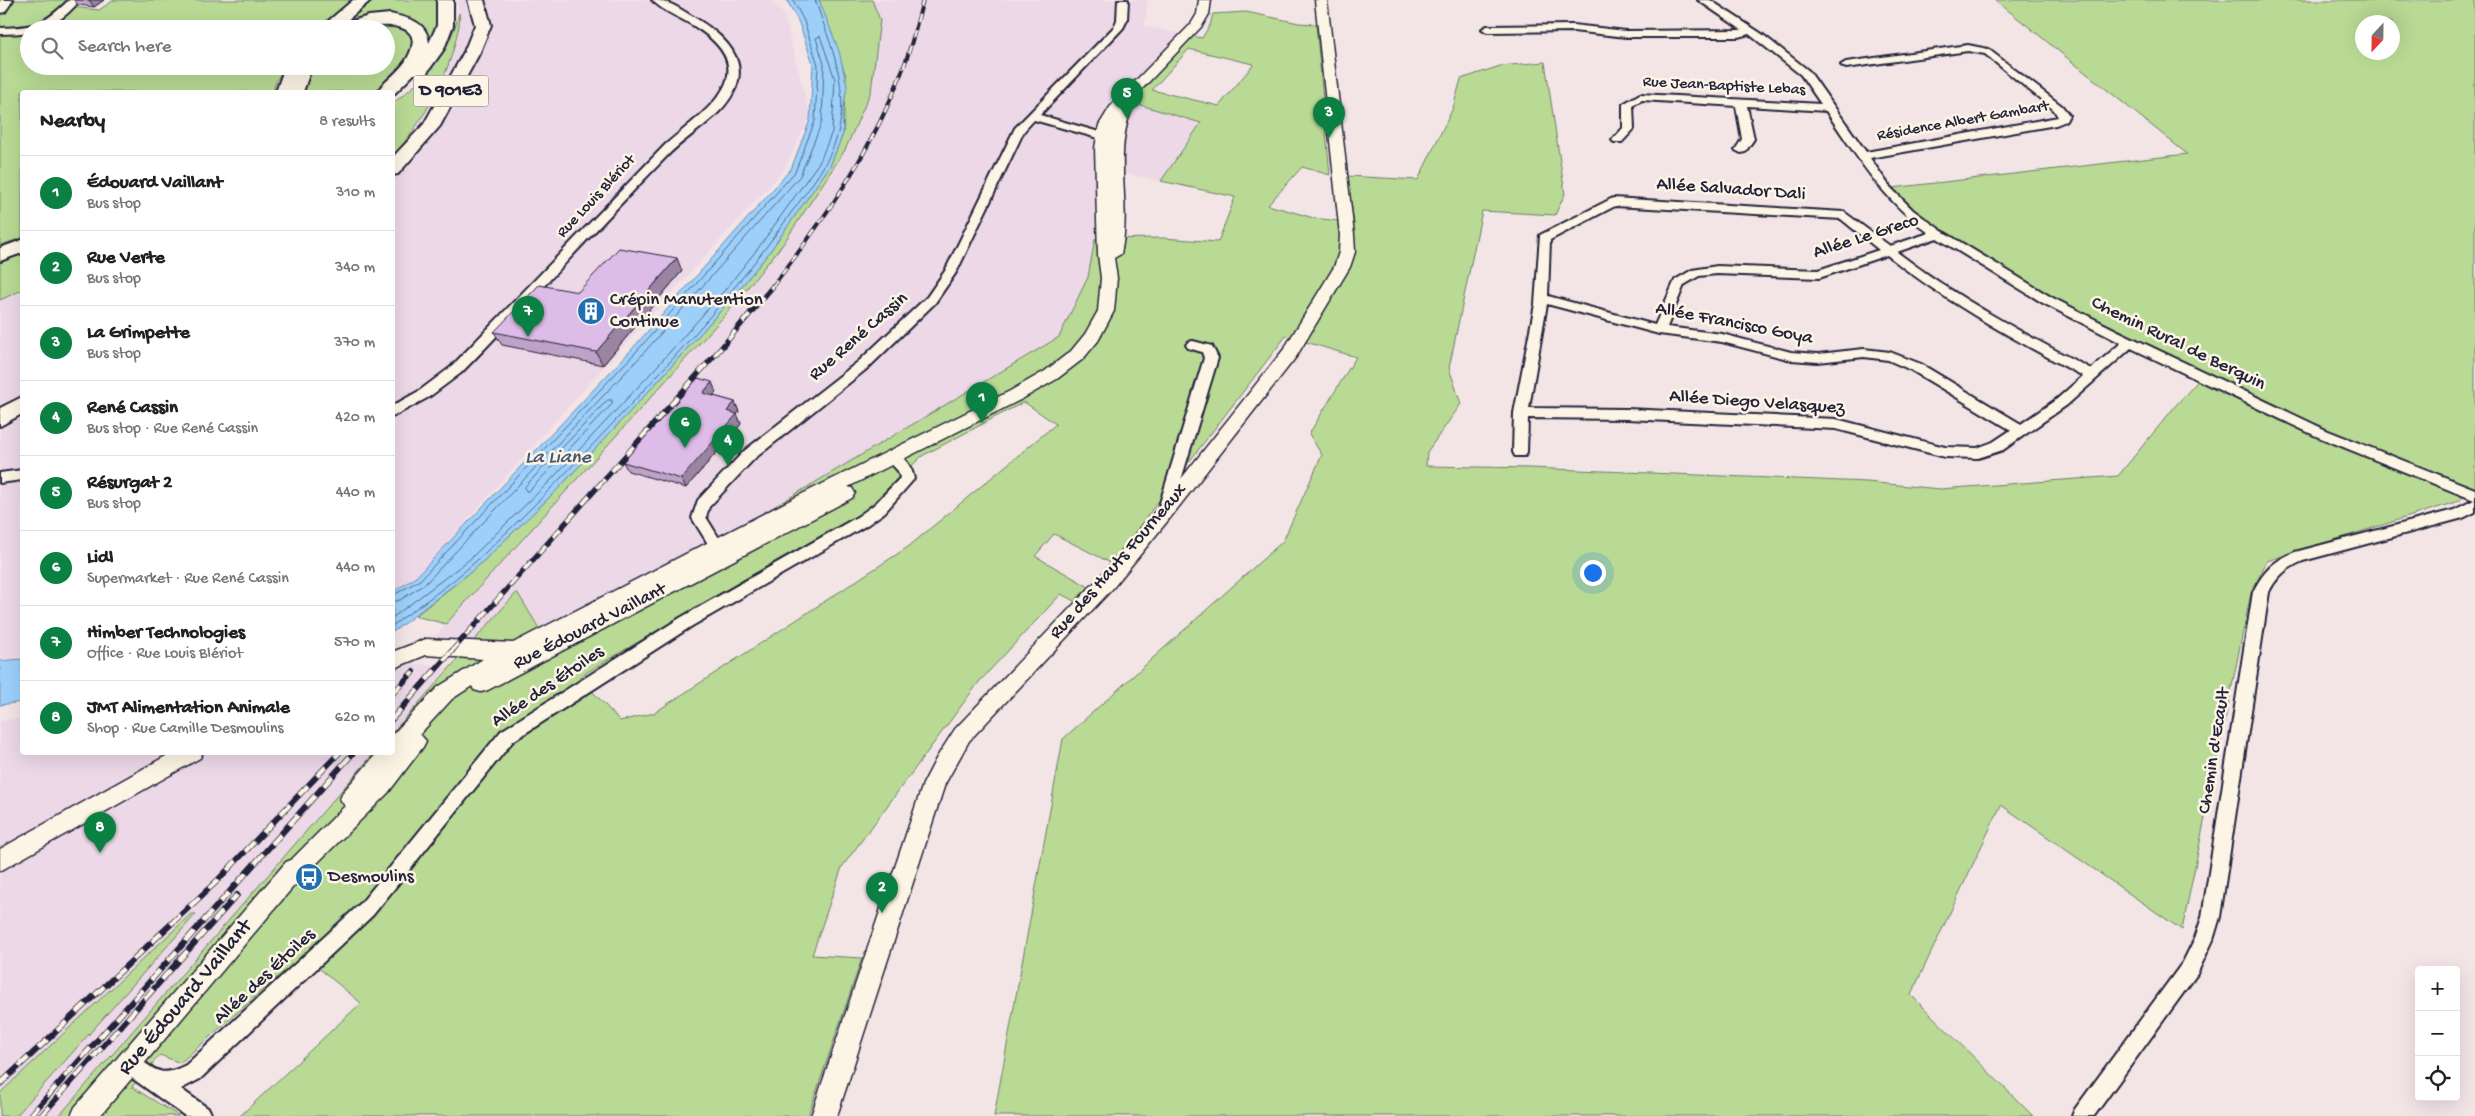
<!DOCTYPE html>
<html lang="en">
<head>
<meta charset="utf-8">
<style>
  body { margin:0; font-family:"Gochi Hand",sans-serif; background:#f6f6f6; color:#202124 }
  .controls { position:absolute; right:15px; bottom:15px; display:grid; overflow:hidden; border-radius:5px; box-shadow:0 5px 20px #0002 }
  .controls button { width:45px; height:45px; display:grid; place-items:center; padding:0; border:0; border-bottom:1px solid #e0e0e0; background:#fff; color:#202124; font:25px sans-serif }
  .compass { position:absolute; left:2355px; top:15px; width:45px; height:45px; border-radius:50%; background:#fff; box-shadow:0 5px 20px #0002; rotate:202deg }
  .you { position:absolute; left:1592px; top:572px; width:18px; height:18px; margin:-12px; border:4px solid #fff; border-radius:50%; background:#1a73e8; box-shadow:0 0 0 8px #1a73e833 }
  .badge { display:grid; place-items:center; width:32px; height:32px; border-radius:50%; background:#0b8043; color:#fff; font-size:16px; font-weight:700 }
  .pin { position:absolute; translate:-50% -41px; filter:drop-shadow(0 1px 2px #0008) }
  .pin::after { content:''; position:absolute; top:26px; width:18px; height:15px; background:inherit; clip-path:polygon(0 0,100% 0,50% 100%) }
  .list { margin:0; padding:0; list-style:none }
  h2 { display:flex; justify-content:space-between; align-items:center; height:65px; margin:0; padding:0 20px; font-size:21px }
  h2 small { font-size:16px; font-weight:400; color:#757577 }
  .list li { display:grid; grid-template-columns:32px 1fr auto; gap:15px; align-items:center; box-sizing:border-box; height:75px; padding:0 20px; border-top:1px solid #e0e0e0 }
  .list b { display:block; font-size:19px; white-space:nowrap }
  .list p { margin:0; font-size:16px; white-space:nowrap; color:#757577 }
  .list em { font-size:16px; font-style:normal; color:#757577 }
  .icon { flex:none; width:28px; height:28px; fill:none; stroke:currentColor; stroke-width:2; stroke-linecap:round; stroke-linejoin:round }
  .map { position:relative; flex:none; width:2475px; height:1116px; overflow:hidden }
  .search { position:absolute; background:#fff; box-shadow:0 5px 20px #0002; left:20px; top:20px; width:375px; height:55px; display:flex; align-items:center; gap:12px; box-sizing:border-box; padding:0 18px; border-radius:28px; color:#757577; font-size:19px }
  .panel { position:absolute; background:#fff; box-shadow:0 5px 20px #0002; left:20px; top:90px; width:375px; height:665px; border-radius:5px }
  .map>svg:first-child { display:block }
  .built { fill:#ecd8e7 }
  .green { fill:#b8da94; stroke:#6d7e68; fill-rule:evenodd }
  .water { fill:#9cd0fa; stroke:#6b8aae }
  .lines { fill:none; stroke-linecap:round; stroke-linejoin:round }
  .shore { stroke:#536887; stroke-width:1 }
  .minor-casing { stroke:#22223b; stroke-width:4 }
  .tertiary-casing { stroke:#22223b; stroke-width:3 }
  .secondary-casing { stroke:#22223b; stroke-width:4 }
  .primary-casing { stroke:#22223b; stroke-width:4 }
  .trunk-casing { stroke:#22223b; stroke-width:4 }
  .minor { fill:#fcf5e5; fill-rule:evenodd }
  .tertiary { fill:#fcf5e5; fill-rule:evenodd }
  .secondary { fill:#fcf5e5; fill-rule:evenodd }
  .primary { fill:#fcf5e5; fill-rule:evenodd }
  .trunk { fill:#fcf5e5; fill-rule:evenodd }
  .rail-far2-casing { stroke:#22223b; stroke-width:4 }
  .rail-far1-casing { stroke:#22223b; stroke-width:5.5 }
  .rail-casing { stroke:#22223b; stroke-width:6 }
  .rail-far2 { stroke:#fcf5e5; stroke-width:2.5; stroke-dasharray:8; stroke-linecap:butt }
  .rail-far1 { stroke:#fcf5e5; stroke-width:4; stroke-dasharray:11; stroke-linecap:butt }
  .rail { stroke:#fcf5e5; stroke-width:4.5; stroke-dasharray:13; stroke-linecap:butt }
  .wall { fill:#bea2c8; stroke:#22223b }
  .shaded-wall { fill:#9b84a2; stroke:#22223b }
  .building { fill:#ddbce8; stroke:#22223b }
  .labels { text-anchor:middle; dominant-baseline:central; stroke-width:5; stroke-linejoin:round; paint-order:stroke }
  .far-street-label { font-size:16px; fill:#22223b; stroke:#fcf5e5 }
  .shield { fill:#fcf5e5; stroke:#63616e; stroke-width:1 }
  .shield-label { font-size:18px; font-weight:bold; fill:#22223b }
  .street-label { font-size:19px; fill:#22223b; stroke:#fcf5e5 }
  .poi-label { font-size:19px; fill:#22223b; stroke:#fcf5e5; text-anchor:start }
  .water-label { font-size:20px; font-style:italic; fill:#475674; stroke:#fcf5e5 }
  .near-street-label { font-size:22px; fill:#22223b; stroke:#fcf5e5 }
</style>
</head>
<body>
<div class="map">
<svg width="2475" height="1116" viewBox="0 0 2475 1116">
  <rect width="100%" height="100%" fill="#f3e4e6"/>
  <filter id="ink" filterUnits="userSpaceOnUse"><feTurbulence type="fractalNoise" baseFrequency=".02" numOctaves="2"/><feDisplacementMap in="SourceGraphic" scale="10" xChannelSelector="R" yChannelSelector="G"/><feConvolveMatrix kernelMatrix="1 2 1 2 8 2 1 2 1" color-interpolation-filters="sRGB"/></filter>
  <g filter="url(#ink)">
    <path class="built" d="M 457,0 L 772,0 L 784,15 L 810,116 L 784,170 L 583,390 L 416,577 L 393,592 L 393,157 L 415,129 L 438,93 L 451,58 L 460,20 Z
      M 872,0 L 1148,0 L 1144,26 L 1182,34 L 1117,98 L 1201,123 L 1161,181 L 1096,167 L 1095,239 L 1088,277 L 1059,337 L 752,520 L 541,630 L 517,593 L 474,643 L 434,638 L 727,313 L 783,244 L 845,150 L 880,20 Z
      M 22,290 L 22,659 L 0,661 L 0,300 Z
      M 411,663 L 448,668 L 393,732 L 393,673 Z
      M 22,718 L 22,752 L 374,753 L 59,1116 L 0,1116 L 0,721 Z"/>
    <path class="green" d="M 0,0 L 73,0 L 36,27 L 0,29 Z
      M 114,0 L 352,0 L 317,29 L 45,29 L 51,27 L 72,7 L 99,10 Z
      M 367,0 L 437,0 L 437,24 L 430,46 L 380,92 L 303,92 L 305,77 L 310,66 L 386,66 L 386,29 L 333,29 Z
      M 819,0 L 872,0 L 880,20 L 871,91 L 845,150 L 783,244 L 727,313 L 446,624 L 415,616 L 477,567 L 558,489 L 659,380 L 732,298 L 768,254 L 830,166 L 843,134 L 846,76 Z
      M 1995,0 L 2475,0 L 2475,486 L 2459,501 L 2267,561 L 2251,593 L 2182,930 L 2001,805 L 1911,995 L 2033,1116 L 994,1116 L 1063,739 L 1283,541 L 1322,455 L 1309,434 L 1356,357 L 1286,336 L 1111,563 L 1054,534 L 1035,556 L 1089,587 L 1074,601 L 1061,594 L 979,682 L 842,867 L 812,955 L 862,958 L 808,1116 L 240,1116 L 361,1003 L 303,955 L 180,1063 L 160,1055 L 132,1087 L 179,1116 L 59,1116 L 374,753 L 392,752 L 393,732 L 517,592 L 540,630 L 752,520 L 1059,337 L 1088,277 L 1095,239 L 1163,238 L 1218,242 L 1235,197 L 1161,181 L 1201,123 L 1117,98 L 1182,34 L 1202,38 L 1210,25 L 1213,14 L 1246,12 L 1299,23 L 1316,24 L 1330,175 L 1302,167 L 1268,205 L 1314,218 L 1354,223 L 1347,176 L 1418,180 L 1453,108 L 1461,79 L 1500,66 L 1545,62 L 1565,194 L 1555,215 L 1482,211 L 1449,368 L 1461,404 L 1427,452 L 1426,466 L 1530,468 L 1867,482 L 1940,489 L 2118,476 L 2177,404 L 2206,372 L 2054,298 L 1921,217 L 1892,188 L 2187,154 ZM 2362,22 L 2392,22 L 2392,52 L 2362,52 ZM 1189,49 L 1253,64 L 1253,65 L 1219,106 L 1152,90 ZM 1024,402 L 1056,424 L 908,547 L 654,713 L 620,721 L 579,677 L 743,580 L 863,512 L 922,456 Z
      M 459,13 C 461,23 457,33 455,43 C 444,87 421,122 393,157 L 393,103 C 426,78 449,55 459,13 Z
      M 29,32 L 29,66 L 286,66 L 276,81 L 273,92 L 22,92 L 22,238 L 0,245 L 0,33 Z
      M 22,253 L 22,290 L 0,300 L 0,261 Z
      M 191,914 L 196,914 L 16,1116 L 0,1116 L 0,1093 Z"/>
    <path class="water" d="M 787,0 L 819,0 L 839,51 L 847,86 L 843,110 L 843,134 L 830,166 L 768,254 L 732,298 L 659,380 L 558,489 L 477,567 L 393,632 L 393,592 L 416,577 L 632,349 L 791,169 L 810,120 L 813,64 L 799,23 Z
      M 22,659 L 22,702 L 0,705 L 0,661 Z"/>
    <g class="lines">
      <path class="shore" d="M 608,400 L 612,400 L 612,404 L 529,491 L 526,491 L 525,487 Z
        M 392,596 L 420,580 L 636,352 L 795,172 L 815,121 L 818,65 L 804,21 L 793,0
        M 392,602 L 400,600 L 425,584 L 640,357 L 800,176 L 822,122 L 824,64 L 816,38 L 820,36 L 835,79 L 832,132 L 820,161 L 759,247 L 724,291 L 651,373 L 550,481 L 470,559 L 392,618
        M 392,626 C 420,605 450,585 475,562 C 531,511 581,457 632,403 C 686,345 740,285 786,220 C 805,193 829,166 838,133 C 850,87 830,43 815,0"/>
      <g class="minor-casing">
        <path id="minor" d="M 69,0 L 80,0 C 66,17 51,29 29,29 L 29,33 L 0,34 L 0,28 C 36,27 43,25 69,0 Z
          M 652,0 C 667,0 677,7 690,15 C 715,29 749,54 736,87 C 723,118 689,133 667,156 C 597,227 531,302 461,373 L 429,397 L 392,417 L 392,406 L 419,391 L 451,367 L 665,145 C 704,111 767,74 697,28 C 684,19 663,12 652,0 Z
          M 1118,0 L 1128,0 L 1127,20 L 1123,28 L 1040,115 L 1120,138 L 1120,142 L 1112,142 L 1034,120 L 1024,131 L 957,271 L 935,303 L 869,367 L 754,459 L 709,507 L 706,517 L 730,556 L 728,560 L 718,560 L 692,518 L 698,500 L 744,451 L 859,361 L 927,297 L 945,271 L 1015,128 L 1114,27 L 1117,20 Z
          M 1698,0 L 1710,0 L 1762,34 L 1809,71 L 1866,152 L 2058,117 L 2054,110 L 1985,54 L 1968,51 L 1846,68 L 1841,65 L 1846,62 L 1968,45 L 1988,49 L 2062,106 L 2069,115 L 2066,121 L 2056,125 L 1870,158 L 1890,187 L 1913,210 L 1942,231 L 2051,297 L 2118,331 L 2326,430 L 2475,489 L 2475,512 L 2463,518 L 2303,561 C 2288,567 2276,577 2269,592 L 2220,917 L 2213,940 L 2197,974 L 2094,1116 L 2072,1116 L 2075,1109 L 2183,962 L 2195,938 L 2202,917 L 2253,592 C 2263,572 2274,560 2295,552 L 2454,510 L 2474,500 L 2316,436 L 2131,348 L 2067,405 L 2003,450 L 1978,458 L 1945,457 L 1836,429 L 1627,419 L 1528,418 L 1527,452 L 1525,456 L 1515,456 L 1513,452 L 1514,413 L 1535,304 L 1540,235 L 1613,198 L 1844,212 L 1890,246 L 1929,233 C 1882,199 1858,158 1826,111 L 1747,106 L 1754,139 L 1745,152 L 1741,153 L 1735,150 L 1742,139 L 1736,106 L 1642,100 L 1633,105 L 1634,129 L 1622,142 L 1614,142 L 1612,140 L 1623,128 L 1623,104 L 1640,94 L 1821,104 L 1801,75 L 1749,34 L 1738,37 L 1626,37 L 1573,31 L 1487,32 L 1482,29 L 1487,26 L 1573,25 L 1626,31 L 1742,30 ZM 1615,206 L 1841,219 L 1879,250 L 1818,270 L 1717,266 L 1692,270 L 1675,280 L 1655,325 L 1548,296 L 1550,240 ZM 1937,238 L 2043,303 L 2121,343 L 2091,369 C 2024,334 1957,298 1897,252 ZM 1887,255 C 1947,303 2015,340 2083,376 L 2057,399 L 2021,424 L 1921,364 L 1890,352 L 1864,349 L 1818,354 L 1791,352 L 1722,334 L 1667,327 L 1684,285 L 1699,276 L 1717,274 L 1819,278 ZM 1547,304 L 1659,334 L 1722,342 L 1791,360 L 1818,362 L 1864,357 L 1888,360 L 1911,370 L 2011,430 L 1993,442 L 1977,448 L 1945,447 L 1836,419 L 1627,409 L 1529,408 Z
          M 1193,341 L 1212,346 L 1218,358 L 1171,513 L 1169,517 L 1159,517 L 1157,513 L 1204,358 L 1202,352 L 1188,348 L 1186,345 L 1188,342 Z
          M 892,452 C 905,456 912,467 914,479 L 885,512 L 867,525 L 692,626 L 513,741 L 373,915 L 200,1079 L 181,1089 L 209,1109 L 212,1116 L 185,1116 L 122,1071 L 119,1064 L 122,1057 L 129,1054 C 155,1065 155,1081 186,1065 L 361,903 L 501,731 L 680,618 L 857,517 L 875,504 L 900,478 L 898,471 L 885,457 Z
          M 22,470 L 22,480 L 0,483 L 0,473 Z"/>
      </g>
      <g class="tertiary-casing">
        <path id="tertiary" d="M 1199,0 L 1211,0 L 1209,14 L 1202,26 L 1125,107 L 1131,111 C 1113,157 1132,206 1121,254 L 1114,258 L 1117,278 L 1114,311 L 1098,341 L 1083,359 L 1057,379 L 1022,399 L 848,487 L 852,488 L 855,493 L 852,498 L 488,690 L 481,692 L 474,690 L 472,686 L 452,699 L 420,734 L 426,741 L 423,747 L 388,793 L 293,887 L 100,1116 L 71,1116 L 75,1107 L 286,862 L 291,860 L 345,806 L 340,799 L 343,792 L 378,752 L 392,752 L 392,735 L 438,687 L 483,659 L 426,655 L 392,669 L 392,652 L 426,639 L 513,643 L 798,496 L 1010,391 L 1045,371 L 1071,351 L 1085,334 L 1098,311 L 1101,278 L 1098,255 L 1095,148 L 1099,125 L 1110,107 L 1191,24 L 1197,14 Z
          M 1315,0 L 1327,0 L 1354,235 L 1355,252 L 1350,267 L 1296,357 L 1170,518 L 1113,588 L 969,741 L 945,784 L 837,1116 L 811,1116 L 923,784 L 937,757 L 955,729 L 1099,578 L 1158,508 L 1284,349 L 1334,267 L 1339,252 L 1340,235 Z
          M 173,752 L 203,752 L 200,758 L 0,871 L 0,849 Z"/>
      </g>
      <g class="secondary-casing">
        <path id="secondary" d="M 0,0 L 13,0 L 5,12 L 0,13 Z"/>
      </g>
      <g class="primary-casing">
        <path id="primary" d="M 353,0 L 371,0 L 337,29 L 319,29 Z
          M 437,0 L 453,0 L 453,25 L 451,28 L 445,30 L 437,25 Z
          M 468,0 L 484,0 L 491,25 L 480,52 L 440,126 L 398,174 L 392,175 L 392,158 L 424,124 L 464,52 L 475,25 Z
          M 285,66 L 301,66 L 292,92 L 276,92 Z
          M 22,397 L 22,414 L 0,426 L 0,408 Z"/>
      </g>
      <g class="trunk-casing">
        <path id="trunk" d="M 390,14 C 408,18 427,21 429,43 L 439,21 L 451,21 L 453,25 L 444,49 L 426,74 L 414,74 L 392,96 L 392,92 L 377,92 C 386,79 401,71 408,57 C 427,21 384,24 363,28 C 355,30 345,29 336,29 L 338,25 L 369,16 Z
          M 294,66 L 312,66 L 303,92 L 285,92 Z
          M 22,240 L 22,253 L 0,261 L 0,248 Z"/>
      </g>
      <use href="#minor" class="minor"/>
      <use href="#tertiary" class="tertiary"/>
      <use href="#secondary" class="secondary"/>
      <use href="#primary" class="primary"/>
      <use href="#trunk" class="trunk"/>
      <g class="rail-far2-casing">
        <path id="rail-far2" d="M 772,287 C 825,219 874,148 904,66 C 912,45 917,22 923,0"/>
      </g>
      <g class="rail-far1-casing">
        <path id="rail-far1" d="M 451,652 L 722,347 L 773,286"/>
      </g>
      <g class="rail-casing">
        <path id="rail" d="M 392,694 L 413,672
          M 392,719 L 452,651
          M 0,1084 L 217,881 L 340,752
          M 30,1116 L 354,752
          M 41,1116 L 237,895"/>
      </g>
      <use href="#rail-far2" class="rail-far2"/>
      <use href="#rail-far1" class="rail-far1"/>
      <use href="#rail" class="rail"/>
    </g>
    <path class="wall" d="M 74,0 L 104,0 L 94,7 L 78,5 Z
      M 682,271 L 603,365 L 502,345 L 494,332 L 578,292 Z
      M 716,392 L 713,396 L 735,402 L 739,412 L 737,414 L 741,424 L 686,488 L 628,471 L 623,462 Z"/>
    <path class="shaded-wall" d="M 89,0 L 104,0 L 94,7 Z
      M 677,258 L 682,271 L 603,365 L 596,352 Z
      M 712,382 L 716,392 L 707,403 L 703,393 Z
      M 735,402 L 739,412 L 737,414 L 741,424 L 686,488 L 681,479 L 727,411 Z"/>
    <path class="building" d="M 619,248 L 677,258 L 596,352 L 494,332 L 539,285 L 578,292 Z
      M 698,378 L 712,382 L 703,393 L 735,402 L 727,411 L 737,414 L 681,479 L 623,462 Z"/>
  </g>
  <defs>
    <g id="building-disc" transform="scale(1.4375)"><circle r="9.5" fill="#1f6fb2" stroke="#fcf5e5"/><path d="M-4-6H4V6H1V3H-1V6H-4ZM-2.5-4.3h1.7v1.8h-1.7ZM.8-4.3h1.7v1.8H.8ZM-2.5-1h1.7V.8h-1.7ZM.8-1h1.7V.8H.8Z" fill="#fff"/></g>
    <g id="bus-disc" transform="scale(1.4375)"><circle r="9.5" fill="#1f6fb2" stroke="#fcf5e5"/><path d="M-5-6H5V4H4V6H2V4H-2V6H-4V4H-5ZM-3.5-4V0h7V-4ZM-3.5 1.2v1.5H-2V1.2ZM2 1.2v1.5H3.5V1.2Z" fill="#fff"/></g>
  </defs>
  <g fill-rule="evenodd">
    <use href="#building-disc" x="591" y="311"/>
    <use href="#bus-disc" x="309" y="877"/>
  </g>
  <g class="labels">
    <g class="far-street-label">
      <text transform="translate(1724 87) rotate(3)">Rue Jean-Baptiste Lebas</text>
      <text transform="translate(1963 122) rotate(-10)">Résidence Albert Gambart</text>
      <text transform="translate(597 197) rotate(-47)">Rue Louis Blériot</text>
    </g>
    <rect class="shield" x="413.5" y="75.5" width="75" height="31" rx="4"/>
    <g class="shield-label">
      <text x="451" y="91">D 901E3</text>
    </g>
    <g class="street-label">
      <text transform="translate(1731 190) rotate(4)">Allée Salvador Dali</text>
      <text transform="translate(1866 237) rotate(-18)">Allée Le Greco</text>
      <text transform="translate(1734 324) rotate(11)">Allée Francisco Goya</text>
      <text transform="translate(859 337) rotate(-41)">Rue René Cassin</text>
      <text transform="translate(2178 344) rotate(26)">Chemin Rural de Berquin</text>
      <text transform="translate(1757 403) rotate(4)">Allée Diego Velasquez</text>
      <text transform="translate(1119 562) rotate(-49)">Rue des Hauts Fourneaux</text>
      <text transform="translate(590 627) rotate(-27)">Rue Édouard Vaillant</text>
      <text transform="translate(548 687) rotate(-34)">Allée des Étoiles</text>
      <text transform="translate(2215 751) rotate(-81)">Chemin d'Ecault</text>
      <text transform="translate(265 977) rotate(-43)">Allée des Étoiles</text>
    </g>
    <g class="poi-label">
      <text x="610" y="300">Crépin Manutention<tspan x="610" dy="22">Continue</tspan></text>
      <text x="328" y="877">Desmoulins</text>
    </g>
    <g class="water-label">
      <text x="558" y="458">La Liane</text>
    </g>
    <g class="near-street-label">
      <text transform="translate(186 998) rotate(-50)">Rue Édouard Vaillant</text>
    </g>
  </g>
</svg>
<div class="controls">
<button>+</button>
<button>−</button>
<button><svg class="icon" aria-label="locate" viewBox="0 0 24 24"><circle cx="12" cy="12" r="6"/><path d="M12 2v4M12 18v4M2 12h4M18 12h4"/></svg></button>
</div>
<svg class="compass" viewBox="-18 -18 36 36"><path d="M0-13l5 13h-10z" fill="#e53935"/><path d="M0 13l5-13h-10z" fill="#757577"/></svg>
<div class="you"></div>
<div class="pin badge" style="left:982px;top:423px">1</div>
<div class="pin badge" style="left:882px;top:913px">2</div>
<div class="pin badge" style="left:1329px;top:138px">3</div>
<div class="pin badge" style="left:728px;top:466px">4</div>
<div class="pin badge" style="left:1127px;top:119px">5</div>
<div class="pin badge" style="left:685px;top:448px">6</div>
<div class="pin badge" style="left:528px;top:337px">7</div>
<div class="pin badge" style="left:100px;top:853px">8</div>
<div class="search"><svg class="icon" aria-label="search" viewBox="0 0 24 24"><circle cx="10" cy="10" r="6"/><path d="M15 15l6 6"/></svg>Search here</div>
<section class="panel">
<h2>Nearby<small>8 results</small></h2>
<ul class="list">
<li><span class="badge">1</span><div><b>Édouard Vaillant</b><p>Bus stop</p></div><em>310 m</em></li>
<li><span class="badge">2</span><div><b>Rue Verte</b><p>Bus stop</p></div><em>340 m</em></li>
<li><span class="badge">3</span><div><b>La Grimpette</b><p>Bus stop</p></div><em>370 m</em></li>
<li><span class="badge">4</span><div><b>René Cassin</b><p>Bus stop · Rue René Cassin</p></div><em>420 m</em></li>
<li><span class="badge">5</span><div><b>Résurgat 2</b><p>Bus stop</p></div><em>440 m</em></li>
<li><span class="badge">6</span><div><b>Lidl</b><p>Supermarket · Rue René Cassin</p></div><em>440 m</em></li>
<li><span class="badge">7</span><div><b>Himber Technologies</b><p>Office · Rue Louis Blériot</p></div><em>570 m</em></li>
<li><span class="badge">8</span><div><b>JMT Alimentation Animale</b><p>Shop · Rue Camille Desmoulins</p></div><em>620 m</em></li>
</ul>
</section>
</div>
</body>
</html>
